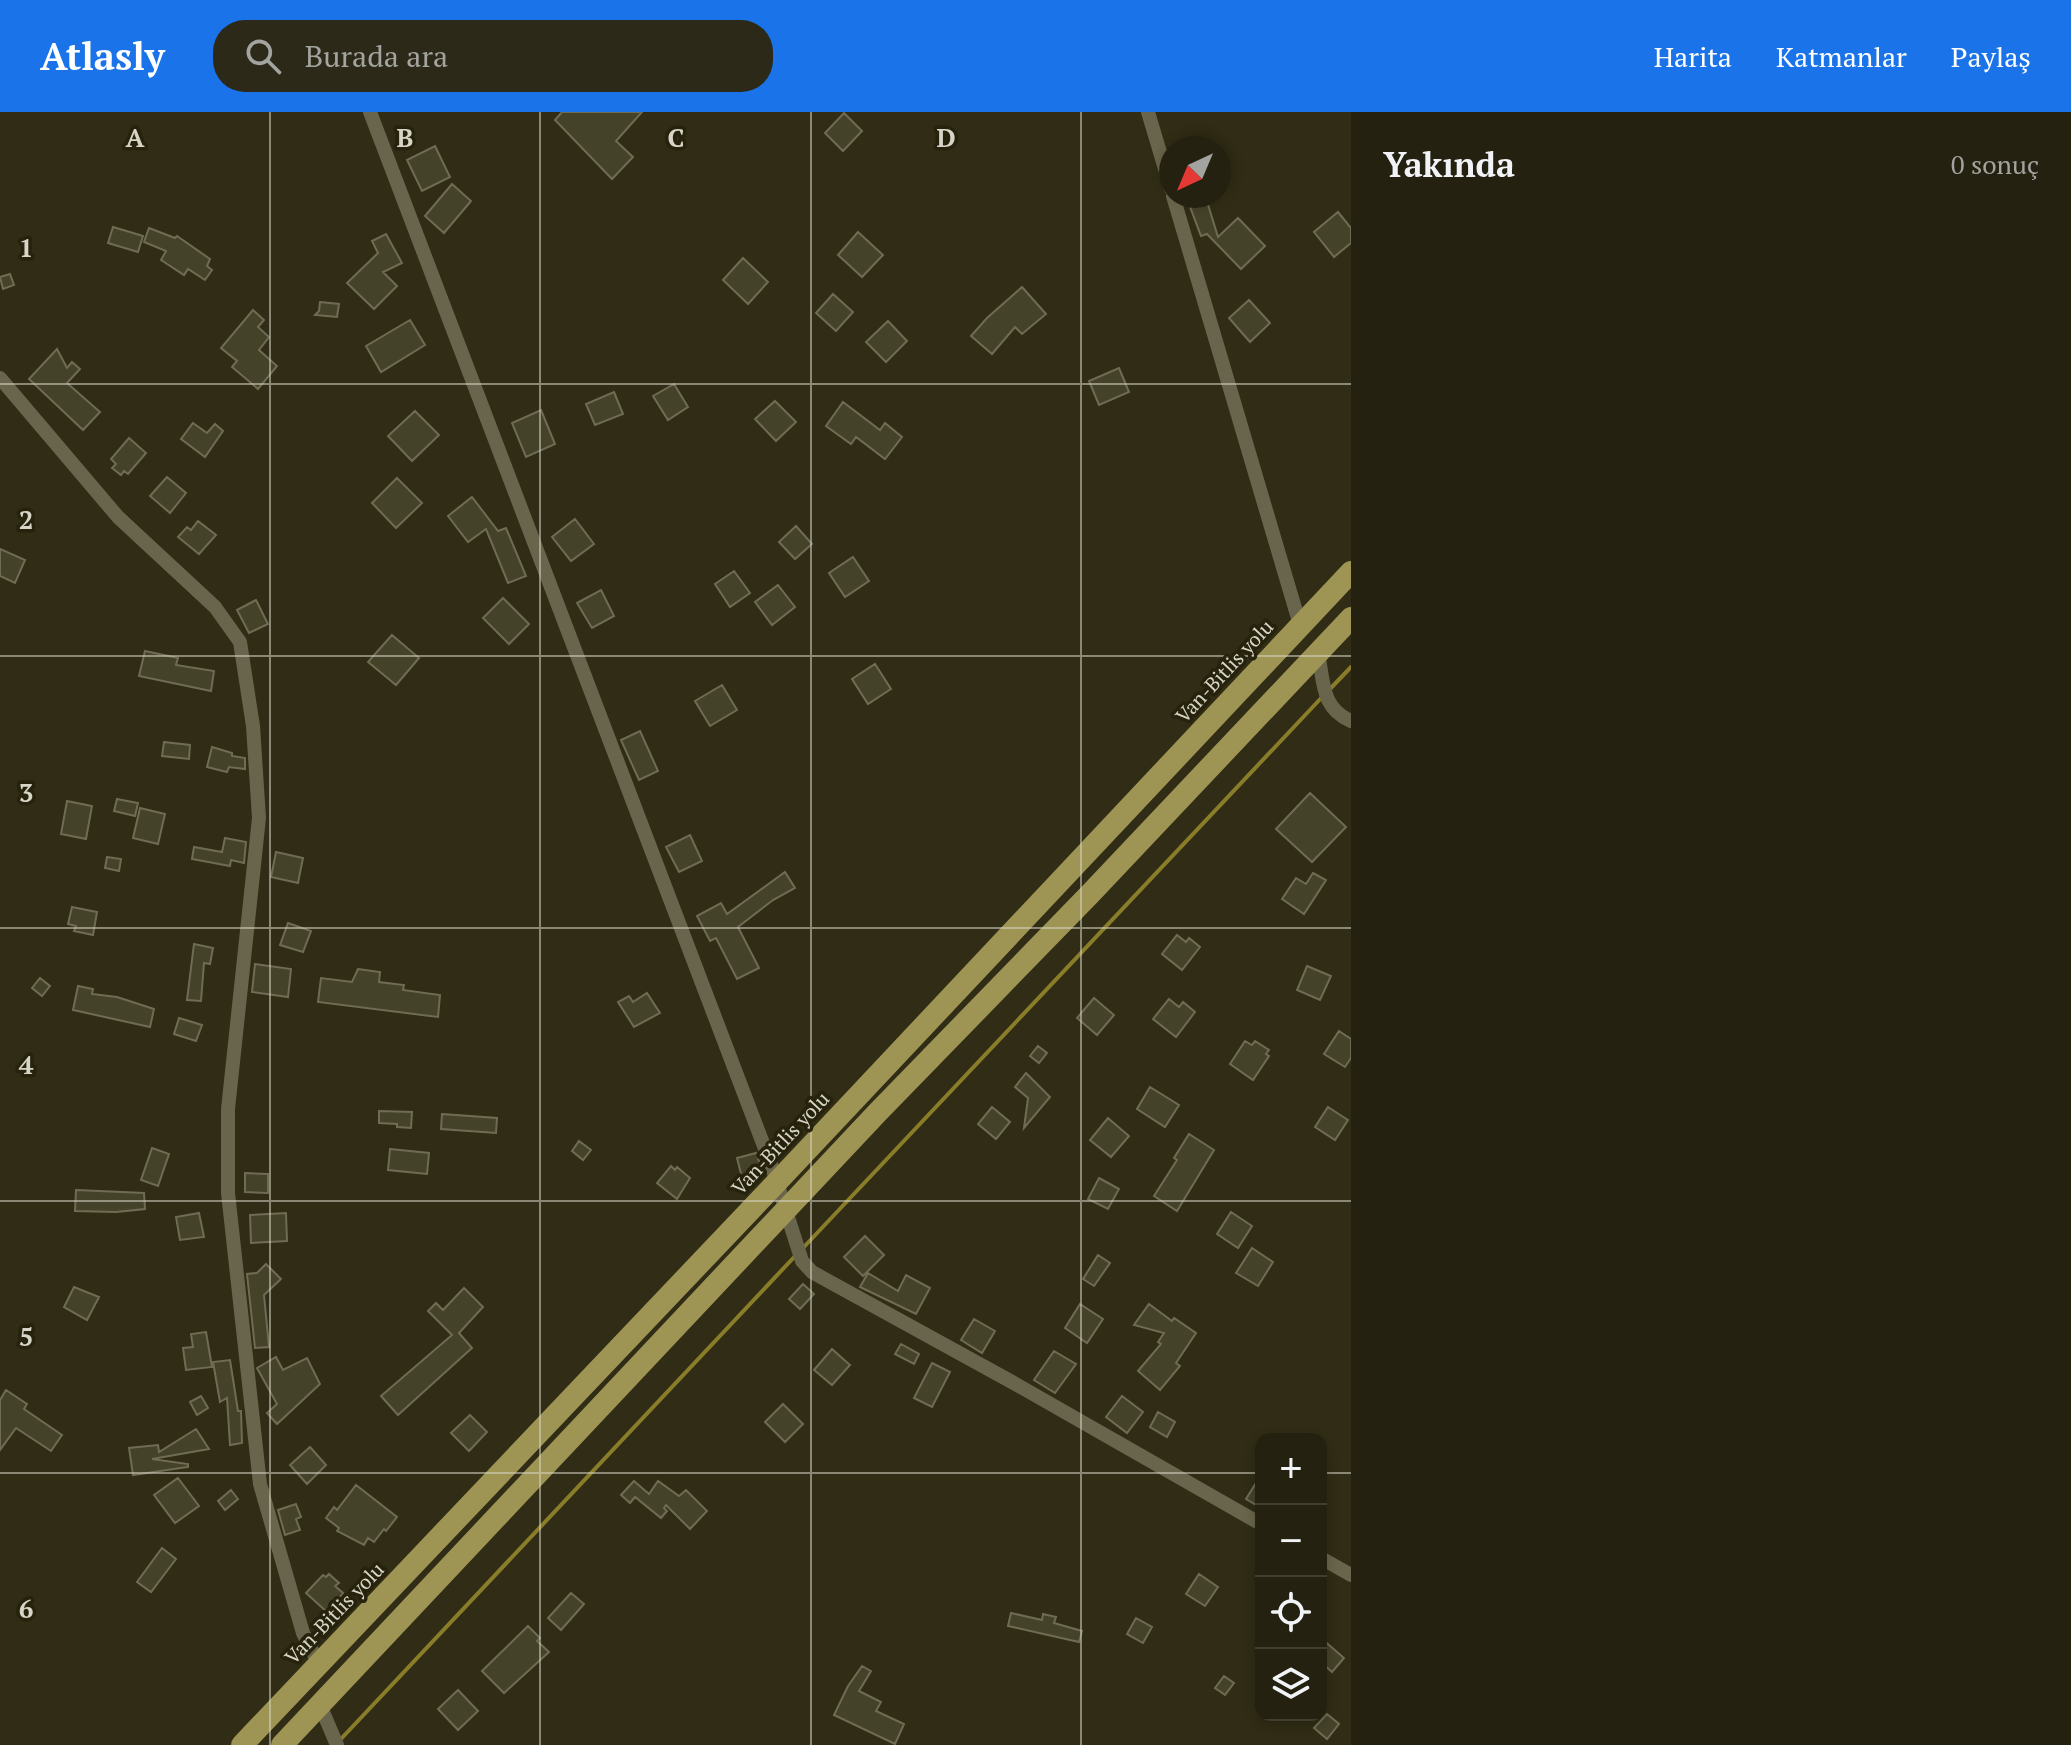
<!DOCTYPE html>
<html lang="tr">
<head>
<meta charset="utf-8">
<style>
  body { margin:0; font-family:"PT Serif",serif; background:#2c2919; color:#f1f3f6 }
  .controls { position:absolute; right:24px; bottom:24px; display:grid; overflow:hidden; border-radius:16px; box-shadow:0 4px 12px #0003 }
  .controls button { width:72px; height:72px; display:grid; place-items:center; padding:0; border:0; border-bottom:2px solid #413e30; background:#242110; color:#f1f3f6; font:40px sans-serif }
  .compass { position:absolute; left:1159px; top:24px; width:72px; height:72px; border-radius:50%; background:#242110; box-shadow:0 4px 12px #0003; rotate:224deg }
  .list { margin:0; padding:0; list-style:none }
  h2 { display:flex; justify-content:space-between; align-items:center; height:104px; margin:0; padding:0 32px; font-size:34px }
  h2 small { font-size:26px; font-weight:400; color:#a3a39f }
  .icon { flex:none; width:44px; height:44px; fill:none; stroke:currentColor; stroke-width:2; stroke-linecap:round; stroke-linejoin:round }
  .map { position:relative; flex:none; width:1351px; height:1633px; overflow:hidden }
  header { display:flex; align-items:center; gap:48px; box-sizing:border-box; height:112px; padding:0 40px; background:#1a73e8; color:#fff }
  header strong { font-size:38px }
  nav { display:flex; gap:44px; margin-inline-start:auto; font-size:28px }
  .search { width:560px; height:72px; background:#2c2919; display:flex; align-items:center; gap:20px; box-sizing:border-box; padding:0 28px; border-radius:32px; color:#a3a39f; font-size:30px }
  main { display:flex }
  aside { flex:1; background:#242110 }
  .map>svg:first-child { display:block }
  .lines { fill:none; stroke-linecap:round; stroke-linejoin:round }
  .stream { stroke:#897d2a; stroke-width:4 }
  .building { fill:#45422a; stroke:#706c53; stroke-width:2 }
  .minor { stroke:#69654c; stroke-width:14 }
  .trunk { stroke:#9e9453; stroke-width:22 }
  .grid { fill:none; stroke:#d7d5c7; stroke-width:2; stroke-opacity:0.55 }
  .labels { text-anchor:middle; dominant-baseline:central; stroke-width:7; stroke-linejoin:round; paint-order:stroke }
  .street-label { font-size:20px; fill:#d7d5c7; stroke:#26220b }
  .grid-label { font-size:26px; text-anchor:middle; font-weight:bold; fill:#d7d5c7; stroke:#26220b; stroke-width:7; stroke-linejoin:round; paint-order:stroke }
</style>
</head>
<body>
<header>
<strong>Atlasly</strong>
<div class="search"><svg class="icon" aria-label="search" viewBox="0 0 24 24"><circle cx="10" cy="10" r="6"/><path d="M15 15l6 6"/></svg>Burada ara</div>
<nav><a>Harita</a><a>Katmanlar</a><a>Paylaş</a></nav>
</header>
<main>
<div class="map">
<svg width="1351" height="1633" viewBox="0 0 1351 1633">
  <rect width="100%" height="100%" fill="#302c15"/>
  <g class="lines">
    <path class="stream" d="M 1330,577 L 1351,555
      M 803,1136 L 1324,583
      M 340,1628 L 797,1142"/>
  </g>
  <path class="building" d="M 562,0 L 642,0 L 616,29 L 633,45 L 612,67 L 555,8 Z
    M 844,1 L 862,19 L 843,39 L 825,21 Z
    M 435,34 L 450,65 L 422,79 L 407,48 Z
    M 452,72 L 471,89 L 444,121 L 425,104 Z
    M 1206,86 L 1218,125 L 1238,106 L 1265,134 L 1241,157 L 1207,122 L 1201,124 L 1189,92 Z
    M 1338,100 L 1351,116 L 1351,131 L 1334,145 L 1314,120 Z
    M 113,115 L 143,124 L 138,140 L 108,131 Z
    M 149,116 L 175,126 L 177,124 L 210,147 L 207,154 L 212,158 L 205,168 L 188,157 L 184,163 L 161,148 L 166,139 L 144,130 Z
    M 858,120 L 883,143 L 862,165 L 838,143 Z
    M 386,122 L 402,151 L 383,160 L 397,174 L 374,197 L 347,171 L 378,141 L 372,129 Z
    M 743,146 L 768,170 L 748,192 L 723,168 Z
    M 10,162 L 14,173 L 3,177 L 0,165 Z
    M 1022,175 L 1046,202 L 1022,222 L 1015,215 L 992,242 L 971,224 L 987,206 Z
    M 833,182 L 853,200 L 836,219 L 816,201 Z
    M 1249,188 L 1270,211 L 1250,230 L 1229,206 Z
    M 320,190 L 339,192 L 337,205 L 315,203 L 319,199 Z
    M 253,198 L 264,208 L 258,215 L 269,225 L 259,238 L 277,254 L 258,277 L 232,255 L 237,249 L 221,236 Z
    M 410,208 L 425,233 L 381,260 L 366,234 Z
    M 888,209 L 907,229 L 886,250 L 866,230 Z
    M 57,237 L 67,256 L 72,250 L 80,257 L 67,271 L 100,300 L 83,318 L 29,267 Z
    M 1119,256 L 1129,280 L 1099,293 L 1089,269 Z
    M 674,272 L 688,295 L 668,308 L 653,284 Z
    M 614,280 L 623,302 L 595,313 L 586,292 Z
    M 775,289 L 796,310 L 776,329 L 755,307 Z
    M 843,290 L 880,318 L 885,311 L 902,325 L 885,347 L 856,325 L 851,332 L 826,314 Z
    M 541,298 L 555,332 L 526,345 L 512,311 Z
    M 415,299 L 439,323 L 412,349 L 388,324 Z
    M 193,311 L 207,321 L 215,312 L 223,319 L 205,345 L 181,327 Z
    M 129,326 L 146,341 L 128,362 L 124,359 L 121,363 L 112,356 L 116,352 L 111,347 Z
    M 167,365 L 186,381 L 170,401 L 150,384 Z
    M 397,366 L 422,391 L 396,416 L 372,391 Z
    M 472,385 L 498,419 L 506,416 L 526,464 L 508,471 L 486,417 L 468,430 L 448,404 Z
    M 575,407 L 594,432 L 571,449 L 552,425 Z
    M 198,409 L 216,423 L 199,442 L 178,425 L 187,415 L 191,418 Z
    M 796,414 L 812,432 L 795,447 L 779,430 Z
    M 0,437 L 25,448 L 15,471 L 0,464 Z
    M 853,445 L 869,469 L 845,485 L 829,461 Z
    M 734,459 L 750,481 L 730,495 L 715,472 Z
    M 778,473 L 795,495 L 772,513 L 755,490 Z
    M 601,478 L 614,504 L 592,516 L 577,491 Z
    M 503,486 L 529,512 L 509,532 L 483,506 Z
    M 256,488 L 268,512 L 249,521 L 237,498 Z
    M 392,523 L 419,546 L 396,573 L 368,550 Z
    M 145,539 L 178,546 L 176,553 L 214,559 L 211,579 L 139,564 Z
    M 875,552 L 891,577 L 868,592 L 852,567 Z
    M 722,573 L 737,598 L 710,614 L 695,589 Z
    M 640,619 L 658,659 L 639,668 L 621,628 Z
    M 164,630 L 190,633 L 189,647 L 162,644 Z
    M 212,635 L 232,641 L 232,644 L 245,646 L 245,657 L 229,655 L 227,660 L 207,655 Z
    M 1310,681 L 1346,715 L 1312,750 L 1276,717 Z
    M 117,687 L 138,691 L 135,704 L 114,699 Z
    M 67,689 L 92,694 L 86,727 L 61,722 Z
    M 140,696 L 165,702 L 158,732 L 133,726 Z
    M 690,723 L 702,749 L 679,760 L 666,735 Z
    M 225,726 L 246,730 L 244,751 L 231,748 L 230,754 L 192,747 L 194,735 L 222,740 Z
    M 276,740 L 303,746 L 298,771 L 271,765 Z
    M 107,745 L 121,747 L 119,759 L 105,756 Z
    M 785,760 L 795,776 L 773,788 L 738,815 L 759,856 L 737,867 L 716,826 L 710,829 L 697,804 L 721,791 L 727,802 Z
    M 1313,761 L 1326,768 L 1304,802 L 1282,787 L 1296,766 L 1306,772 Z
    M 72,795 L 97,800 L 93,823 L 74,819 L 76,814 L 68,812 Z
    M 288,811 L 311,819 L 303,840 L 280,833 Z
    M 1177,823 L 1186,830 L 1189,826 L 1200,835 L 1182,858 L 1162,842 Z
    M 194,832 L 213,836 L 210,852 L 204,851 L 201,889 L 187,888 Z
    M 255,852 L 291,857 L 288,885 L 252,880 Z
    M 1307,854 L 1331,864 L 1320,888 L 1297,878 Z
    M 358,857 L 380,860 L 379,870 L 404,873 L 403,878 L 440,883 L 438,905 L 318,890 L 321,866 L 352,870 Z
    M 40,866 L 50,874 L 42,884 L 32,876 Z
    M 78,874 L 93,877 L 92,882 L 117,885 L 154,897 L 150,915 L 73,898 Z
    M 647,881 L 660,901 L 634,915 L 618,890 L 629,884 L 633,890 Z
    M 1094,886 L 1114,903 L 1097,923 L 1077,906 Z
    M 1169,887 L 1179,895 L 1183,890 L 1195,900 L 1176,925 L 1153,907 Z
    M 179,906 L 202,913 L 196,929 L 174,922 Z
    M 1339,919 L 1351,927 L 1351,946 L 1345,955 L 1324,942 Z
    M 1245,929 L 1252,933 L 1255,929 L 1269,938 L 1266,942 L 1269,944 L 1253,968 L 1230,952 Z
    M 1038,934 L 1047,941 L 1039,951 L 1030,944 Z
    M 1026,961 L 1050,985 L 1024,1016 L 1028,986 L 1015,975 Z
    M 1150,975 L 1179,993 L 1165,1015 L 1137,997 Z
    M 992,995 L 1010,1010 L 996,1027 L 978,1012 Z
    M 1328,995 L 1348,1008 L 1335,1028 L 1315,1015 Z
    M 379,999 L 412,1000 L 411,1016 L 397,1015 L 397,1012 L 379,1011 Z
    M 442,1002 L 497,1006 L 496,1021 L 441,1017 Z
    M 1108,1006 L 1129,1024 L 1111,1045 L 1090,1028 Z
    M 1189,1022 L 1214,1038 L 1177,1099 L 1154,1084 L 1177,1048 L 1174,1046 Z
    M 579,1029 L 591,1038 L 583,1048 L 572,1039 Z
    M 152,1036 L 169,1042 L 158,1074 L 141,1068 Z
    M 390,1037 L 429,1041 L 427,1062 L 388,1058 Z
    M 756,1041 L 763,1060 L 742,1066 L 737,1046 Z
    M 671,1054 L 675,1058 L 677,1055 L 690,1066 L 677,1087 L 657,1071 Z
    M 245,1061 L 268,1062 L 268,1081 L 245,1080 Z
    M 1099,1066 L 1119,1077 L 1108,1097 L 1088,1087 Z
    M 76,1078 L 144,1081 L 145,1097 L 116,1100 L 75,1099 Z
    M 1231,1100 L 1252,1114 L 1238,1136 L 1217,1122 Z
    M 199,1101 L 204,1125 L 180,1128 L 176,1105 Z
    M 286,1101 L 287,1129 L 251,1131 L 250,1103 Z
    M 865,1124 L 884,1143 L 863,1164 L 844,1145 Z
    M 1252,1136 L 1273,1150 L 1258,1174 L 1236,1161 Z
    M 1098,1143 L 1110,1151 L 1094,1174 L 1083,1167 Z
    M 266,1152 L 281,1167 L 264,1183 L 269,1235 L 255,1236 L 247,1162 L 257,1161 Z
    M 868,1161 L 898,1179 L 906,1163 L 930,1176 L 916,1202 L 860,1175 Z
    M 803,1172 L 814,1182 L 800,1197 L 789,1187 Z
    M 74,1175 L 99,1185 L 87,1208 L 64,1195 Z
    M 464,1176 L 483,1195 L 459,1221 L 472,1236 L 398,1303 L 381,1284 L 452,1223 L 428,1199 L 436,1191 L 443,1198 Z
    M 1080,1192 L 1103,1207 L 1087,1231 L 1065,1216 Z
    M 1149,1192 L 1172,1209 L 1174,1206 L 1196,1221 L 1176,1251 L 1180,1254 L 1160,1278 L 1138,1259 L 1161,1232 L 1158,1230 L 1164,1221 L 1134,1213 Z
    M 974,1207 L 995,1219 L 982,1241 L 961,1228 Z
    M 206,1220 L 212,1255 L 186,1258 L 183,1236 L 193,1235 L 191,1222 Z
    M 901,1232 L 919,1242 L 914,1252 L 895,1242 Z
    M 832,1237 L 850,1253 L 832,1273 L 814,1258 Z
    M 1054,1239 L 1076,1252 L 1055,1281 L 1034,1268 Z
    M 276,1245 L 283,1258 L 307,1246 L 320,1272 L 277,1312 L 267,1301 L 277,1292 L 257,1256 Z
    M 230,1248 L 238,1299 L 241,1299 L 242,1331 L 230,1333 L 227,1286 L 220,1290 L 213,1250 Z
    M 932,1251 L 950,1260 L 932,1295 L 914,1286 Z
    M 6,1278 L 27,1292 L 24,1297 L 62,1323 L 51,1339 L 16,1316 L 0,1338 L 0,1288 Z
    M 201,1284 L 208,1296 L 197,1303 L 190,1290 Z
    M 1122,1284 L 1143,1300 L 1127,1321 L 1106,1305 Z
    M 783,1292 L 803,1312 L 785,1330 L 765,1310 Z
    M 1158,1300 L 1175,1310 L 1167,1325 L 1150,1315 Z
    M 470,1303 L 487,1320 L 469,1339 L 451,1321 Z
    M 196,1317 L 209,1337 L 152,1347 L 188,1352 L 188,1355 L 133,1363 L 129,1336 L 158,1333 L 159,1340 Z
    M 310,1335 L 326,1353 L 307,1372 L 290,1353 Z
    M 1261,1363 L 1261,1396 L 1246,1387 Z
    M 178,1366 L 199,1394 L 175,1411 L 154,1383 Z
    M 634,1369 L 649,1382 L 658,1369 L 679,1384 L 686,1378 L 707,1399 L 690,1417 L 666,1393 L 664,1396 L 667,1399 L 661,1406 L 635,1385 L 630,1391 L 621,1383 Z
    M 356,1373 L 397,1405 L 386,1419 L 384,1417 L 374,1430 L 368,1426 L 364,1433 L 337,1419 L 339,1416 L 326,1406 L 334,1395 L 337,1398 Z
    M 231,1378 L 238,1387 L 225,1398 L 218,1389 Z
    M 296,1392 L 301,1405 L 296,1407 L 300,1418 L 285,1423 L 278,1398 Z
    M 162,1436 L 176,1447 L 151,1480 L 137,1470 Z
    M 329,1462 L 339,1471 L 335,1474 L 343,1481 L 328,1501 L 306,1481 L 323,1463 L 326,1465 Z
    M 1199,1462 L 1218,1475 L 1205,1494 L 1186,1482 Z
    M 571,1481 L 584,1492 L 561,1518 L 548,1506 Z
    M 1011,1501 L 1042,1508 L 1043,1502 L 1056,1505 L 1054,1511 L 1082,1519 L 1079,1530 L 1008,1514 Z
    M 1136,1506 L 1152,1515 L 1143,1531 L 1127,1522 Z
    M 528,1514 L 540,1526 L 537,1529 L 549,1540 L 504,1581 L 482,1559 Z
    M 1321,1526 L 1344,1546 L 1332,1560 L 1321,1550 Z
    M 862,1554 L 871,1559 L 859,1579 L 881,1590 L 876,1599 L 904,1612 L 895,1632 L 834,1603 L 848,1574 Z
    M 1224,1564 L 1234,1571 L 1225,1583 L 1215,1576 Z
    M 458,1578 L 478,1599 L 458,1618 L 438,1597 Z
    M 1327,1602 L 1339,1612 L 1327,1627 L 1314,1616 Z"/>
  <g class="lines">
    <path class="minor" d="M 370,0 L 772,1055 L 802,1149 L 812,1160 L 1012,1270 L 1261,1412
      M 1148,0 L 1171,77
      M 1173,84 L 1300,513
      M 0,266 L 118,405 L 215,495 L 240,530 L 253,614 L 259,706 L 228,997 L 228,1081 L 260,1372 L 303,1521 L 319,1552
      M 1318,541 C 1324,570 1321,596 1351,609
      M 1321,1446 L 1351,1463
      M 320,1593 L 337,1633"/>
    <path class="trunk" d="M 242,1633 L 777,1070 L 1351,460
      M 282,1633 L 878,1000 L 1090,782 L 1351,506"/>
  </g>
  <path class="grid" d="M 270,0 L 270,1633M 540,0 L 540,1633M 811,0 L 811,1633M 1081,0 L 1081,1633M 0,272 L 1351,272M 0,544 L 1351,544M 0,816 L 1351,816M 0,1089 L 1351,1089M 0,1361 L 1261,1361M 1321,1361 L 1351,1361"/>
  <g class="labels">
    <g class="street-label">
      <text transform="translate(1224 559) rotate(-47)">Van-Bitlis yolu</text>
      <text transform="translate(780 1031) rotate(-47)">Van-Bitlis yolu</text>
      <text transform="translate(334 1501) rotate(-46)">Van-Bitlis yolu</text>
    </g>
  </g>
  <g class="grid-label">
    <text x="135" y="35">A</text>
    <text x="405" y="35">B</text>
    <text x="676" y="35">C</text>
    <text x="946" y="35">D</text>
    <text x="26" y="145">1</text>
    <text x="26" y="417">2</text>
    <text x="26" y="690">3</text>
    <text x="26" y="962">4</text>
    <text x="26" y="1234">5</text>
    <text x="26" y="1506">6</text>
  </g>
</svg>
<div class="controls">
<button>+</button>
<button>−</button>
<button><svg class="icon" aria-label="locate" viewBox="0 0 24 24"><circle cx="12" cy="12" r="6"/><path d="M12 2v4M12 18v4M2 12h4M18 12h4"/></svg></button>
<button><svg class="icon" aria-label="layers" viewBox="0 0 24 24"><path d="M12 4l9 5-9 5-9-5zM3 14l9 5 9-5"/></svg></button>
</div>
<svg class="compass" viewBox="-18 -18 36 36"><path d="M0-13l5 13h-10z" fill="#e53935"/><path d="M0 13l5-13h-10z" fill="#a3a39f"/></svg>
</div>
<aside>
<h2>Yakında<small>0 sonuç</small></h2>
<ul class="list">
</ul>
</aside>
</main>
</body>
</html>
